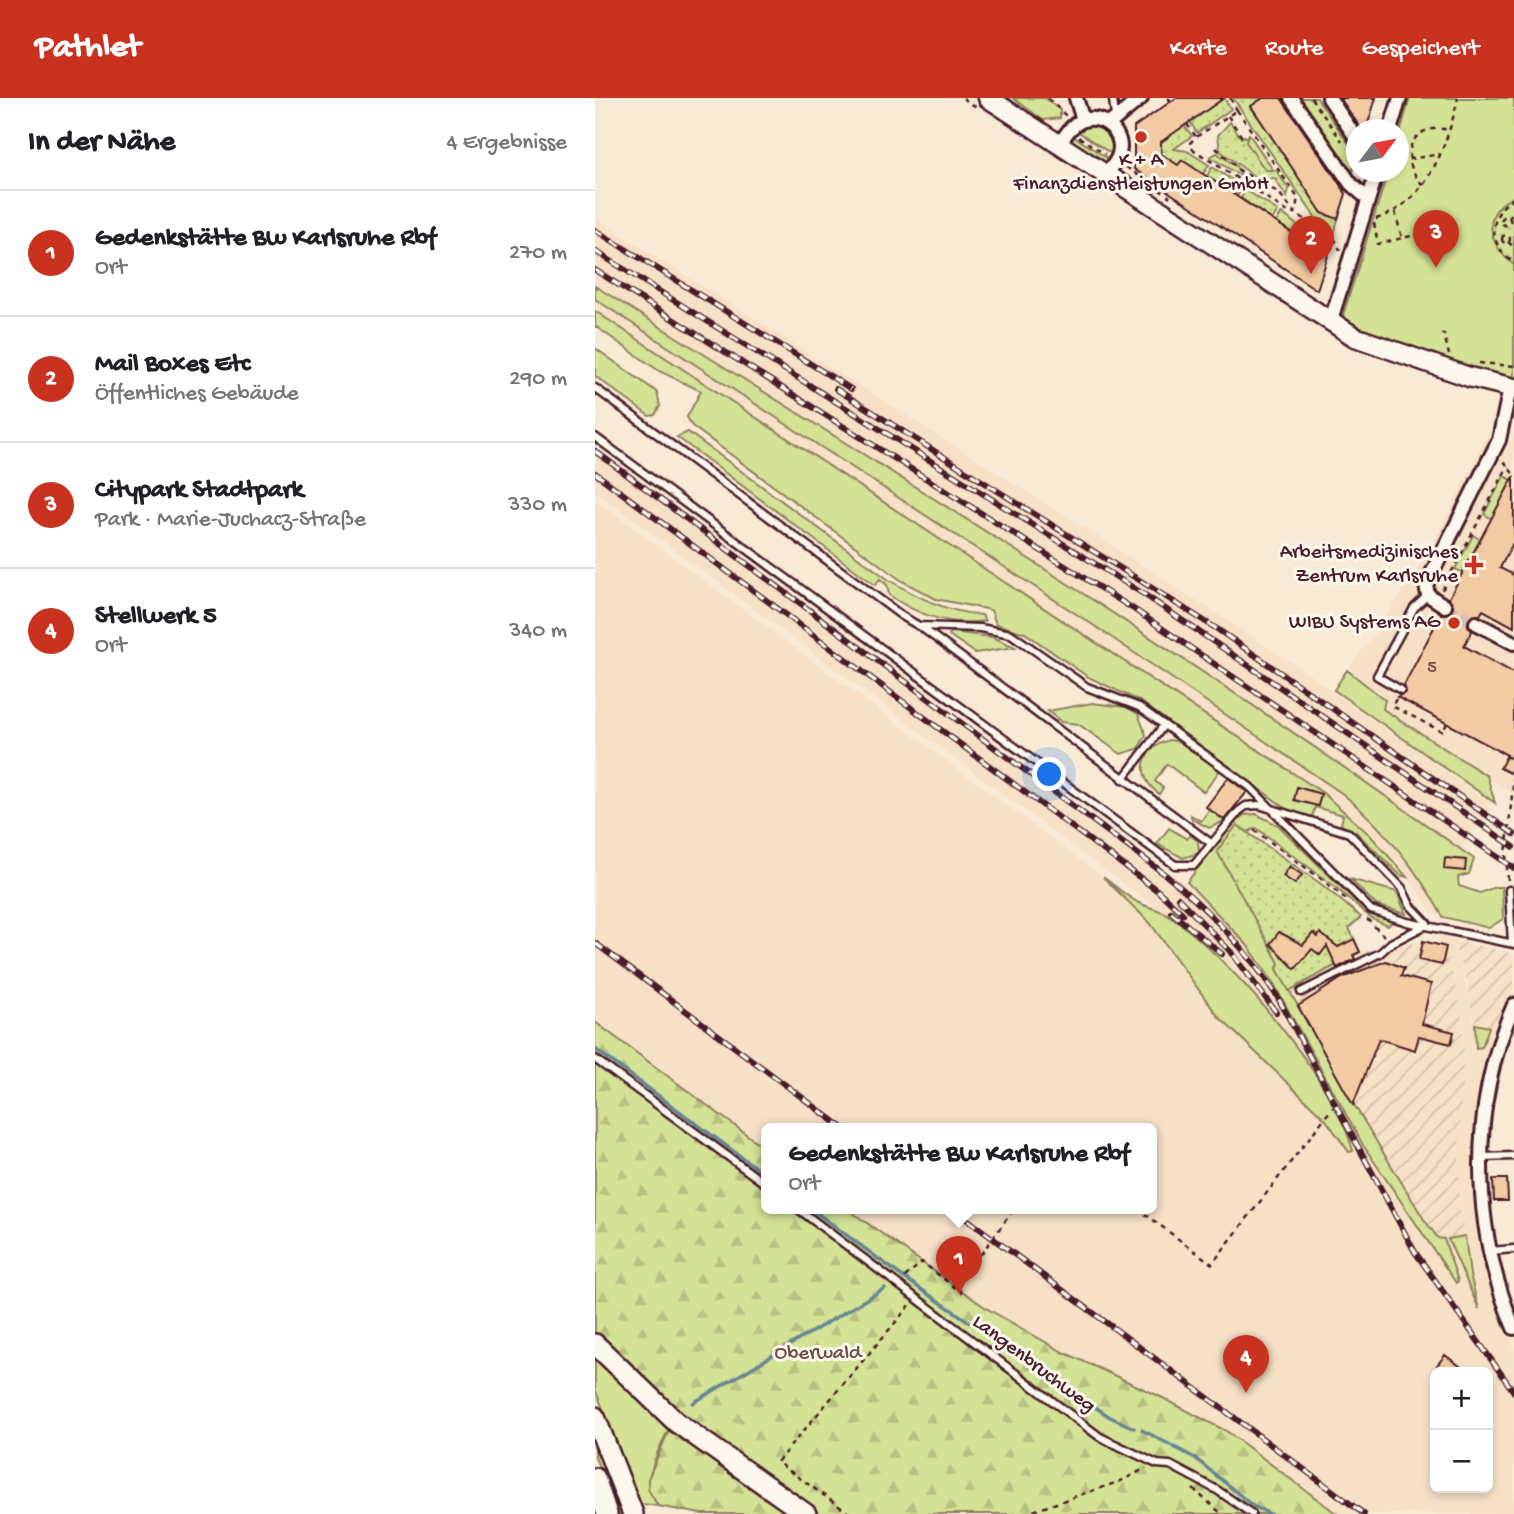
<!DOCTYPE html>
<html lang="de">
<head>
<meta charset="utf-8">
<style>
  body { margin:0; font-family:"Gochi Hand",sans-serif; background:#f2f2f2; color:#202124 }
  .controls { position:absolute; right:21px; bottom:21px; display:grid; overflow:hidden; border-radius:10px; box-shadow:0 4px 10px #0003 }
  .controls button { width:63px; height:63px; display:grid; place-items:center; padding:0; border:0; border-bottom:2px solid #e0e0e0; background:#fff; color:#202124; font:35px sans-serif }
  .compass { position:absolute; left:751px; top:21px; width:63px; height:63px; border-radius:50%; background:#fff; box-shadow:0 4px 10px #0003; rotate:58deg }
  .you { position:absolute; left:455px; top:677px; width:24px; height:24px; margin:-18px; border:5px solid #fff; border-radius:50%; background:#1a73e8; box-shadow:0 0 0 10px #1a73e833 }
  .badge { display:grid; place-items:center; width:46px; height:46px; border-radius:50%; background:#c8321e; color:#fff; font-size:23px; font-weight:700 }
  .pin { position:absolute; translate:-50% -58px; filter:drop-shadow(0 2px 4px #0008) }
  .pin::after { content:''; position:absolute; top:37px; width:24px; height:21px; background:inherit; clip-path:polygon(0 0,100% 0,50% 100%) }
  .popup { position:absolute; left:166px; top:1025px; width:396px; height:91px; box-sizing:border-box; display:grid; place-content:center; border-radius:10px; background:#fff; filter:drop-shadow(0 2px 5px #0005); font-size:23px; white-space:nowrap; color:#757577 }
  .popup b { font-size:26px; color:#202124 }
  .popup::after { content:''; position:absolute; left:50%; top:100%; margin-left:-14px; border:14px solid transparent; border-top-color:#fff }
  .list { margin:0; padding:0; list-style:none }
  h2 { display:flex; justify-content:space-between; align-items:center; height:91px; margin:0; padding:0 28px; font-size:30px }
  h2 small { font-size:23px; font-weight:400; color:#757577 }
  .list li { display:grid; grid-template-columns:46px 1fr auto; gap:21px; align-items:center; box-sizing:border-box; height:126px; padding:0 28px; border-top:2px solid #e0e0e0 }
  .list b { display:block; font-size:26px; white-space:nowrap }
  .list p { margin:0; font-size:23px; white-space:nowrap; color:#757577 }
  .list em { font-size:23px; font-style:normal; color:#757577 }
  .map { position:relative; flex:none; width:919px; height:1416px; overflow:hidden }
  header { display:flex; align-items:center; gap:42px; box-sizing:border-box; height:98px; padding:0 35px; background:#c8321e; color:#fff }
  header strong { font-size:33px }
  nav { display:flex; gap:38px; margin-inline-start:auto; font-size:24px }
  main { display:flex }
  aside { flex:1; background:#fff }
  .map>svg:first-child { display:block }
  .built { fill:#f7e1c6; fill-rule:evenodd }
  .industrial { fill:url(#industrial-furrows) }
  .green { fill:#d4e295; stroke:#8f8060; stroke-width:2 }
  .forest { fill:url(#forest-firs); stroke:#8f8060; stroke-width:2 }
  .garden { fill:url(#garden-dots); stroke:#8f8060; stroke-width:2 }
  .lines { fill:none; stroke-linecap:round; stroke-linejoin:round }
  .stream { stroke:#698695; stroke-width:3.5 }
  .building { fill:#f3cba2; stroke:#4a1f2b; stroke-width:2 }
  .minor-tunnel { stroke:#d6c1b4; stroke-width:12; stroke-dasharray:12 6; stroke-linecap:butt }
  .service-casing { stroke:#4a1f2b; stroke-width:11 }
  .minor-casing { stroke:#4a1f2b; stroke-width:18 }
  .secondary-casing { stroke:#4a1f2b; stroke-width:23 }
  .trunk-casing { stroke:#4a1f2b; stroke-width:24 }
  .path { stroke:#4a1f2b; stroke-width:2.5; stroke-dasharray:5 5; stroke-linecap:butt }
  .service { stroke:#fbf7ec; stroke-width:6 }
  .minor { stroke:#fbf7ec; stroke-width:12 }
  .secondary { stroke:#fbf7ec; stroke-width:18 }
  .trunk { stroke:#fbf7ec; stroke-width:19 }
  .rail-casing { stroke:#4a1f2b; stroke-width:6 }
  .rail { stroke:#fbf7ec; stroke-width:3.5; stroke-dasharray:10; stroke-linecap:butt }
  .poi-dot { fill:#c8321e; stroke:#fbf7ec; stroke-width:2.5 }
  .labels { text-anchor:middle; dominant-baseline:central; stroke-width:6; stroke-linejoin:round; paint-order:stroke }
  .number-label { font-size:18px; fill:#744a49 }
  .poi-label { font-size:21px; fill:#4a1f2b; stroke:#fbf7ec; text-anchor:end }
  .park-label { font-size:21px; fill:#6c5046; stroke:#fbf7ec }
  .street-label { font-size:21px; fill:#4a1f2b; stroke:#fbf7ec }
</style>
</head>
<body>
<header>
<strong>Pathlet</strong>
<nav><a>Karte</a><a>Route</a><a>Gespeichert</a></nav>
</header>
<main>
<aside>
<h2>In der Nähe<small>4 Ergebnisse</small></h2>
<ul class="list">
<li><span class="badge">1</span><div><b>Gedenkstätte Bw Karlsruhe Rbf</b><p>Ort</p></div><em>270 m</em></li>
<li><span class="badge">2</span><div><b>Mail Boxes Etc</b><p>Öffentliches Gebäude</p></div><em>290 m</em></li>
<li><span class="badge">3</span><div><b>Citypark Stadtpark</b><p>Park · Marie-Juchacz-Straße</p></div><em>330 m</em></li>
<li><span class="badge">4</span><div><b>Stellwerk 5</b><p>Ort</p></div><em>340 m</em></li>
</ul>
</aside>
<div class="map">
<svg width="919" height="1416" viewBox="0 0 919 1416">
  <defs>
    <pattern id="industrial-furrows" width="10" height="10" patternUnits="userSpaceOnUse" patternTransform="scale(1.75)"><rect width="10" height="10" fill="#f7e1c6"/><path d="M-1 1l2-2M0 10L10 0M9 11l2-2" fill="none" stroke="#d5c1aa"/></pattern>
    <pattern id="forest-firs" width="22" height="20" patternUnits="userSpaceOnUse" patternTransform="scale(1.75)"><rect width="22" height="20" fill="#d4e295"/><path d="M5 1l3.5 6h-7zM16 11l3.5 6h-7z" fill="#b8c181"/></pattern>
    <pattern id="garden-dots" width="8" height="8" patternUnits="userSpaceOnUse" patternTransform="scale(1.75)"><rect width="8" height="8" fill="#d4e295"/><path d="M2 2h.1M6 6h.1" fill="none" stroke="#b8c181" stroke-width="1.8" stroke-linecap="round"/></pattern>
  </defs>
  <rect width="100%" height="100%" fill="#f9ead6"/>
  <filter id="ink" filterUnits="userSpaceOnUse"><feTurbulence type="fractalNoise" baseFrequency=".0143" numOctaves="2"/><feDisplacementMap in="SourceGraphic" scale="14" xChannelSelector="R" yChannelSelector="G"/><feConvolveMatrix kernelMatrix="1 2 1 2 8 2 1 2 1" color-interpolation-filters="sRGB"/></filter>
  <g filter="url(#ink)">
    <path class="built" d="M 0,120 L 504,439 L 705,570 L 897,706 L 866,752 L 639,593 L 524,517 L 0,188 Z
      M 0,201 L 498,527 L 748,696 L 777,721 L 799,746 L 832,790 L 848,819 L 836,814 L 820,789 L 790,753 L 728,695 L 0,213 Z
      M 893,336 L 916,344 L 919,338 L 919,697 L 788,611 L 790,602 L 752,572 L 782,532 L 840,442 Z
      M 0,349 L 563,768 L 594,787 L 622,815 L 653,848 L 676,881 L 768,1047 L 861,1184 L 849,1141 L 853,1141 L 886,1210 L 875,1177 L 865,1114 L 864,1060 L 869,943 L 866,910 L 851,849 L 846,847 L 843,838 L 857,840 L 877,907 L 881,950 L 887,949 L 894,929 L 903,931 L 884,1001 L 878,1076 L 887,1156 L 901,1205 L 919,1250 L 919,1416 L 742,1416 L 633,1334 L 564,1298 L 468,1254 L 391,1210 L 251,1110 L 556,1110 L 556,1030 L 172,1030 L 171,1051 L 0,924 L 0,401 L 508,779 L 555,825 L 623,918 L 731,1022 L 754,1054 L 757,1052 L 736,1007 L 703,954 L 671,911 L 611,847 L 0,393 ZM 840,1274 L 893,1274 L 893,1390 L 840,1390 Z"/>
    <path class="industrial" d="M 857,842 L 910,853 L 919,858 L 919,889 L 903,931 L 880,926 L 872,885 Z
      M 828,843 L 851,849 L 866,910 L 869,943 L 864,1060 L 865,1114 L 870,1138 L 849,1141 L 843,1140 L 830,1123 L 694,893 L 765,854 Z"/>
    <path class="green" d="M 418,0 L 450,0 L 465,12 L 465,20 L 448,22 Z
      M 705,0 L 722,0 L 754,46 L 758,43 L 761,48 L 757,81 Z
      M 815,0 L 919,0 L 919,284 L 750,227 L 748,217 L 793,74 L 804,74 L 804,38 Z
      M 493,26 C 510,28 522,39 518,57 L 481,32 Z
      M 654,36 L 678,72 L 670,72 L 650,43 Z
      M 477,37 L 515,62 L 508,67 L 475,44 Z
      M 622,55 L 641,68 L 647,79 L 615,59 Z
      M 0,188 C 296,374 595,556 879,761 L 874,776 L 863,779 L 864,788 L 885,795 L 900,789 L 907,789 L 908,821 L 894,830 L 848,819 C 822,771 790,731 748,696 L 498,527 L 0,201 Z
      M 0,213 L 728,695 L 775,737 L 812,779 L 805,777 L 761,734 L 746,727 L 748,717 L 720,709 L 717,719 L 693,712 L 545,603 L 493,579 L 430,535 L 401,526 L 396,512 L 341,501 L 307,483 L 97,328 L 92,319 L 106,293 L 64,273 L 0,228 Z
      M 0,250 L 62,294 L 65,308 L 60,317 L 54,318 L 0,278 Z
      M 93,334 L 294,482 C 324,500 352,514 387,517 L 390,523 C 355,528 322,517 294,497 L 292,487 L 285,481 L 280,487 L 82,339 Z
      M 909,378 L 917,382 L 897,421 L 889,416 Z
      M 878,437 L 886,442 L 868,475 L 860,471 Z
      M 356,534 L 397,539 L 420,549 L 380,555 L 354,537 Z
      M 752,572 L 790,602 L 788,611 L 892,678 L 900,705 L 739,592 Z
      M 497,605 L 531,609 L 543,616 L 551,637 L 543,651 L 526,656 L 483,626 L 466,624 L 453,613 Z
      M 574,642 L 588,644 L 625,672 L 609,694 L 572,666 L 560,683 L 568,690 L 564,696 C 540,678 545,651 574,642 Z
      M 615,711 L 630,723 L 614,730 L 597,721 L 596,717 L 606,723 Z
      M 661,716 L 683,727 L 765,808 L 797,824 L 793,828 L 777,821 L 739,788 L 661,730 L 653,734 L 642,727 L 684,865 L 682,871 L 755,1000 L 830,1123 L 843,1140 L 849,1141 L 863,1183 L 861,1185 L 768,1047 L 676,881 L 653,848 L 592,784 L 640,724 L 649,717 Z
      M 574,730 L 592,741 L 595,737 L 603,743 L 604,755 L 588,760 L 562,746 Z
      M 508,779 C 519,787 530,797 542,804 C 553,810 566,811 576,819 C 636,861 740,982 758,1053 L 754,1054 L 731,1022 L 623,918 L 555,825 Z
      M 755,781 L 802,794 L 811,816 L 781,807 Z
      M 880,926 L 894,929 L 887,949 L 881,950 Z
      M 870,1138 L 875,1177 L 884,1211 L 853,1141 Z
      M 0,1255 L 76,1327 C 63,1352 45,1383 63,1408 L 46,1406 L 0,1291 Z
      M 0,1344 L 27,1416 L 22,1416 L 0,1359 Z"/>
    <path class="forest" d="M 0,924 L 171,1051 L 172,1110 L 251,1110 L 391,1210 L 468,1254 L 564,1298 L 633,1334 L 742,1416 L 225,1416 C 142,1367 66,1305 0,1236 Z
      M 76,1327 L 197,1416 L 106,1416 L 63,1408 L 53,1391 L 53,1381 Z"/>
    <path class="garden" d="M 629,0 L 636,11 L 602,35 L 595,24 Z
      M 638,0 L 668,0 L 656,9 L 675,36 L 699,19 L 708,33 L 684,50 L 702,76 L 727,60 L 737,74 L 712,92 L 727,115 L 743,121 L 739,137 L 718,124 L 720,119 Z
      M 635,24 L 646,40 L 650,38 L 652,40 L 651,44 L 670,72 L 681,72 L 694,91 L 692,99 L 679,80 L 667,84 L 625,53 L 623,37 Z
      M 589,27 L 597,38 L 579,51 L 592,53 L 614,67 L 608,76 L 587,62 L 583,67 L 566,56 L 566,44 Z
      M 617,69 L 648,89 L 642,98 L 612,78 Z
      M 651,92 L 683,113 L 677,122 L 646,100 Z
      M 919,99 L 919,167 C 894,148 884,114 919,99 Z
      M 687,115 L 714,137 L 709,143 L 681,124 Z
      M 642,727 L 726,786 L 766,819 L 754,830 L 765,854 L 694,893 L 682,871 L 684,865 L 622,753 Z"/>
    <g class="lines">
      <path class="stream" d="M 0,951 L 172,1078
        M 215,1110 L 308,1179 L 515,1319 L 539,1330
        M 98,1305 L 290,1190
        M 547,1332 L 600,1360 L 658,1408 L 675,1416"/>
    </g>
    <path class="building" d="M 581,0 L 629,0 L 566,44 L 566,56 L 583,67 L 587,62 L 709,143 L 718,131 L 737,145 L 722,192 L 539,71 L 539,29 Z
      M 668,0 L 686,0 L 740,79 L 751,96 L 743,121 L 727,115 L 656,8 Z
      M 745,0 L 781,0 L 771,32 L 767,32 Z
      M 919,378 L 919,443 L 905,470 L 919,477 L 919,529 L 888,512 L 885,517 L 874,520 L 872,526 L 877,533 L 869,548 L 919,575 L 919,667 L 915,675 L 905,670 L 912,657 L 802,599 L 811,594 L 809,587 L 846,516 L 858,512 L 854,500 Z
      M 633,680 L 652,694 L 629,722 L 611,709 Z
      M 702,689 L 726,696 L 723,708 L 699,702 Z
      M 850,760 L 871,762 L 870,773 L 849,771 Z
      M 695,768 L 707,777 L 700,786 L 688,778 Z
      M 684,834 L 708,847 L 718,835 L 723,839 L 725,835 L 743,849 L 759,841 L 765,854 L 758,857 L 760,861 L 742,870 L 732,848 L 725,857 L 717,851 L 700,871 L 675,846 Z
      M 828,843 L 851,849 L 847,867 L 824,862 Z
      M 791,863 L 809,870 L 806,878 L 836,886 L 827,926 L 859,934 L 856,946 L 824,938 L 820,952 L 784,941 L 758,1007 L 703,908 L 747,880 Z
      M 898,1081 L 912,1081 L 913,1103 L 899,1103 Z
      M 850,1257 L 873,1274 L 837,1274 Z"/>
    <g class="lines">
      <path class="minor-tunnel" d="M 850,508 L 881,525"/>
      <g class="service-casing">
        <path id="service" d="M 518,2 L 520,18
          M 0,290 L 307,518 L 324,528 L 385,530 L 416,536 L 492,589 L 544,609 L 655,689 L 776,812 L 812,824 L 919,846
          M 0,339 L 580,767 L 599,767 L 644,713 L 651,708 L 664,707 L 754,735 L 807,790 L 815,807 L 832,825
          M 326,529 L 617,746
          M 806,592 L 782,578 L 819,510 L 833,497
          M 528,681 L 569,627
          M 914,792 L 917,845
          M 706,894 L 785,855 L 796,845 L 831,827
          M 0,961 L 172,1087
          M 886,1059 L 919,1058
          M 202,1110 L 505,1339 L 562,1366 L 575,1367 L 622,1392 L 657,1416
          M 895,1153 L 919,1151"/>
      </g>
      <g class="minor-casing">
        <path id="minor" d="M 481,0 L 488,22
          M 696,0 L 756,86 L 773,101
          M 734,0 L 762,41
          M 514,26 L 546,0
          M 795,32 L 805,0
          M 464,47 C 470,38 475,28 486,23 C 508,13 532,37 523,59 C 520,66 514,72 511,78
          M 735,225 L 782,74
          M 850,508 L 833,497 L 831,487 L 904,342 L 915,290
          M 881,525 L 919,545
          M 919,907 C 874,1008 876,1128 919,1230"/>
      </g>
      <g class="secondary-casing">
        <path id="secondary" d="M 393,0 L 760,239 L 874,279 L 919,290"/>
      </g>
      <g class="trunk-casing">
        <path id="trunk" d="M 0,1246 L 81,1324 L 211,1416
          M 0,1319 L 38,1416
          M 0,1380 L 12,1416"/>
      </g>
      <path class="path" d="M 368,0 L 381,9
        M 453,0 L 472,19
        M 573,0 L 576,3
        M 635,0 L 642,12
        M 716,0 L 747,43
        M 642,12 L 703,100 L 700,115 L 693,114 L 596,50 L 595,45 L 601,39 Z
        M 633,18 L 647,39
        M 592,26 L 601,39
        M 484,39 L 510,56
        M 621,50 L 644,72 L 684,95 L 700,115 L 739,140 L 745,152
        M 804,63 L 845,56
        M 531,69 L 575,99
        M 828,87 C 802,61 815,23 854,32
        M 919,100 C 892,115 893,149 919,164
        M 800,114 L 807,140
        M906.5 123a4.5 4.5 0 1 1 9 0a4.5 4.5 0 1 1-9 0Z
        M 914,120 L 919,114
        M 781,121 C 832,105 852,48 863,0
        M 779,125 L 783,146 L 824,136
        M907 141a4 4 0 1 1 8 0a4 4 0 1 1-8 0Z
        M 913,144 L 919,149
        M 846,236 L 849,236 L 854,257
        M 884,265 L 919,268
        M 909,363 L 919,377
        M 856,475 L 865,480
        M 847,492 L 913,368
        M 801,601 L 797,608 L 848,634 L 852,625
        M 902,652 L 919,663
        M 917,671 L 919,672
        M 659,732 L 729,783 L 754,804
        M 913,782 L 911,757 L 919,677
        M 772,821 L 789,838
        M 542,1110 L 617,1166 L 738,1009
        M 310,1179 L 327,1164 L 367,1195
        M 362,1189 L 416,1115
        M 598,1391 L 627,1416
        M 255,1416 L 182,1364 L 316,1206
        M 429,1416 L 526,1383 L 551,1370"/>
      <use href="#service" class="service"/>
      <use href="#minor" class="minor"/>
      <use href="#secondary" class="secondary"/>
      <use href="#trunk" class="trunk"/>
      <g class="rail-casing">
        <path id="rail" d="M 0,132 L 256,291
          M 0,153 L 550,497 L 919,749
          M 0,172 L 540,512 L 919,770
          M 241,291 L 622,531 L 919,736
          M 0,353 L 567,774 C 612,810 650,849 682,898 L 820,1154 L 919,1294
          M 0,375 L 563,793 L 588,816
          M 583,800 L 637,855 L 681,914
          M 576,814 L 627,856
          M 0,845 L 248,1030
          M 357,1110 L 769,1416"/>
      </g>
      <use href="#rail" class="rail"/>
    </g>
  </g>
  <g class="poi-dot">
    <circle cx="546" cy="39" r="7"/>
    <path d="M875.5 456.5h7v7h7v7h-7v7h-7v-7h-7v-7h7z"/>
    <circle cx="859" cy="525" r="7"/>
  </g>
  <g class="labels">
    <g class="number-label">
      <text x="837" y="570">5</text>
    </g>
    <g class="poi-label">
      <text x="546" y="63" text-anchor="middle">K + A<tspan x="546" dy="24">Finanzdienstleistungen GmbH</tspan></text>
      <text x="863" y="455">Arbeitsmedizinisches<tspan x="863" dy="24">Zentrum Karlsruhe</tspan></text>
      <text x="845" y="525">WIBU Systems AG</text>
    </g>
    <g class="park-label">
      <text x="223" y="1256">Oberwald</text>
    </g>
    <g class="street-label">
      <text transform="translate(438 1267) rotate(37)">Langenbruchweg</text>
    </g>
  </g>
</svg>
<div class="controls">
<button>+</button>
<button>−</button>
</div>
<svg class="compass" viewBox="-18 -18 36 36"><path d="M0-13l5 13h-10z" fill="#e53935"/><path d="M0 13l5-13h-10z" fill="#757577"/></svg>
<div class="you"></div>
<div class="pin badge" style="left:364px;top:1196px">1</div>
<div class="popup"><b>Gedenkstätte Bw Karlsruhe Rbf</b>Ort</div>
<div class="pin badge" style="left:716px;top:176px">2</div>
<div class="pin badge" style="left:841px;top:170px">3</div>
<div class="pin badge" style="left:651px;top:1295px">4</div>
</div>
</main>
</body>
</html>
